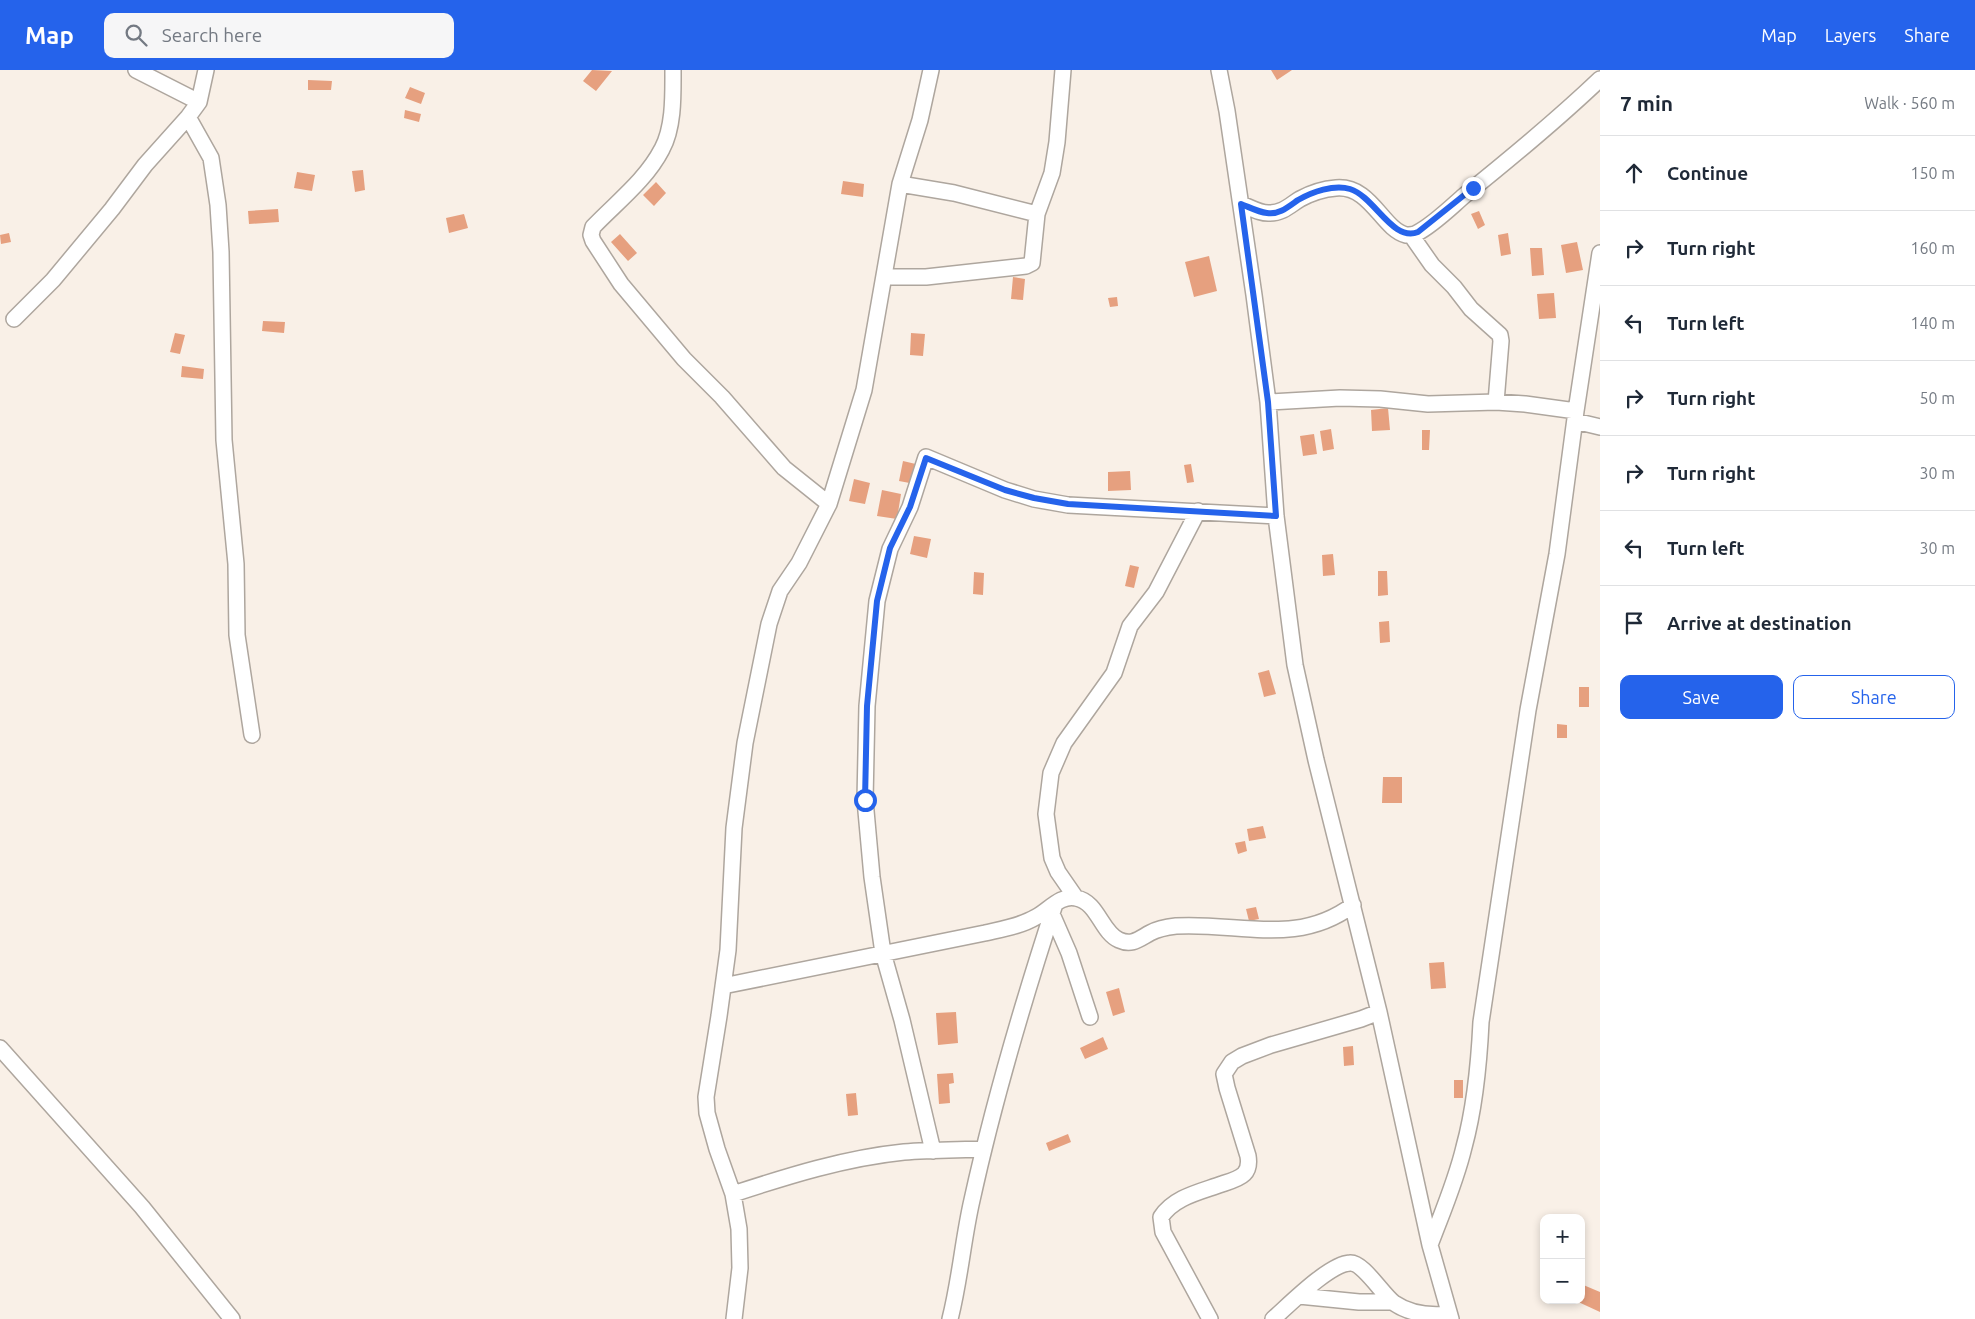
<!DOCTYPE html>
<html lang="en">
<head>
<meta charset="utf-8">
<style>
  body { margin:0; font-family:Ubuntu,sans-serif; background:#f6f6f7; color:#1f2937 }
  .controls { position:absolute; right:15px; bottom:15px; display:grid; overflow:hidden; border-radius:10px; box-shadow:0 2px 8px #0003 }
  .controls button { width:45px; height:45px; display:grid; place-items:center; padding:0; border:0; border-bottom:1px solid #e0e1e3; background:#fff; color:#1f2937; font:25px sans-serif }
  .stop { position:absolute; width:15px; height:15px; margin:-11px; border:4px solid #2563eb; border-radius:50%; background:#fff }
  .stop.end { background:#2563eb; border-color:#fff; box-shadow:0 1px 5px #0008 }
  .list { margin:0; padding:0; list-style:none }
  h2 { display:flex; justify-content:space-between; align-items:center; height:65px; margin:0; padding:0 20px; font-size:21px }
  h2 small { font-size:16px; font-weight:400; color:#747a83 }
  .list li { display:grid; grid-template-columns:32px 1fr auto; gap:15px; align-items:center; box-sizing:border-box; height:75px; padding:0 20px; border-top:1px solid #e0e1e3 }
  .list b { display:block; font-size:19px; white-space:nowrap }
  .list em { font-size:16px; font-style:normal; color:#747a83 }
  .actions { display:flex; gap:10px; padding:15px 20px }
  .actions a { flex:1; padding:11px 0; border:1px solid #2563eb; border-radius:10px; text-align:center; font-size:18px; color:#2563eb }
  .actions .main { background:#2563eb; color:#fff }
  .icon { flex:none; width:28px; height:28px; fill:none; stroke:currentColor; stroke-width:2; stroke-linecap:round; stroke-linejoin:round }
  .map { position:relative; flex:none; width:1600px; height:1249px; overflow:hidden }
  header { display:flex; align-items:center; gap:30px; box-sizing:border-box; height:70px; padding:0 25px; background:#2563eb; color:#fff }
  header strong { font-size:24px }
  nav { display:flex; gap:28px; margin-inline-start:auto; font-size:18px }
  .search { width:350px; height:45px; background:#f6f6f7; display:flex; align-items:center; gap:12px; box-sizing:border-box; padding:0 18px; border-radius:10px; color:#747a83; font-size:19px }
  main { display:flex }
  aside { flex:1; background:#fff }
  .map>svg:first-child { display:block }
  .building { fill:#e6a07f }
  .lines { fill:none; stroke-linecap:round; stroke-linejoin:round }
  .minor-casing { stroke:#aea69e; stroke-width:18 }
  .minor { stroke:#fff; stroke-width:15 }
  .route { stroke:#2563eb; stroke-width:6 }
</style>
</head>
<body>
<header>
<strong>Map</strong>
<div class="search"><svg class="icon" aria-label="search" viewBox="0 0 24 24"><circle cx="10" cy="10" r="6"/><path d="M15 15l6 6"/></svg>Search here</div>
<nav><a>Map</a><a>Layers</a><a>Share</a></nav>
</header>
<main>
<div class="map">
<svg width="1600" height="1249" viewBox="0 0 1600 1249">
  <rect width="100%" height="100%" fill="#f9f0e7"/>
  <path class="building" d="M 592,0 L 612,1 L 596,21 L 583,11 Z
    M 1271,0 L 1292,0 L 1277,10 Z
    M 308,10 L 332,11 L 331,20 L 308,20 Z
    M 410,17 L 425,23 L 421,34 L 405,28 Z
    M 405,40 L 421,44 L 419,52 L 404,48 Z
    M 363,100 L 365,120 L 355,122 L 352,101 Z
    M 297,102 L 315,105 L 312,121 L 294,118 Z
    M 843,111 L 864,114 L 863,127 L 841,124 Z
    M 656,112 L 666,123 L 654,136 L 643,125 Z
    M 278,139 L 279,152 L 249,154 L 248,141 Z
    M 1479,141 L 1485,155 L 1478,159 L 1471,144 Z
    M 464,144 L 468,158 L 449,163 L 446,148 Z
    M 9,163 L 11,172 L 1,174 L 0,165 Z
    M 1508,163 L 1511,184 L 1501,186 L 1498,165 Z
    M 620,164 L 637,183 L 628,191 L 611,172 Z
    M 1577,172 L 1583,200 L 1566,203 L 1561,175 Z
    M 1530,178 L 1542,178 L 1544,205 L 1532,206 Z
    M 1209,186 L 1217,221 L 1194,227 L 1185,192 Z
    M 1013,207 L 1025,209 L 1023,230 L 1011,229 Z
    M 1554,223 L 1556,248 L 1539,249 L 1537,224 Z
    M 1117,227 L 1118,236 L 1110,237 L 1108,228 Z
    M 263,251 L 285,252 L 284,263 L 262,261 Z
    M 175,263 L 185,265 L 180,284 L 170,282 Z
    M 911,263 L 925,264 L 923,286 L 910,285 Z
    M 182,296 L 204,299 L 203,309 L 181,307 Z
    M 1388,338 L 1390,360 L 1372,361 L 1371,340 Z
    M 1331,359 L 1334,379 L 1323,381 L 1320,361 Z
    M 1422,360 L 1430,360 L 1429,380 L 1422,380 Z
    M 1314,364 L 1317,384 L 1303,386 L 1300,366 Z
    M 903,391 L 920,395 L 915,414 L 899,411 Z
    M 1191,394 L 1194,412 L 1187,413 L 1184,395 Z
    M 1130,401 L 1131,420 L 1108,421 L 1108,402 Z
    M 854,409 L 870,413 L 865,434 L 849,431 Z
    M 882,420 L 901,424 L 897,449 L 877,446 Z
    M 914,466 L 931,469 L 927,488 L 910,484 Z
    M 1333,484 L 1335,505 L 1323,506 L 1322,485 Z
    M 1130,495 L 1139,497 L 1134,518 L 1125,516 Z
    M 1378,501 L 1387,501 L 1388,525 L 1378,526 Z
    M 974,502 L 984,503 L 983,525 L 973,524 Z
    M 1389,551 L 1390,572 L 1380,573 L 1379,552 Z
    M 1269,600 L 1276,624 L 1264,627 L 1258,603 Z
    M 1579,617 L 1589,617 L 1589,637 L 1579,637 Z
    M 1557,654 L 1567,655 L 1567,668 L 1557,668 Z
    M 1383,707 L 1402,707 L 1402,733 L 1382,733 Z
    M 1263,756 L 1266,768 L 1249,771 L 1247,759 Z
    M 1245,771 L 1247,781 L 1238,784 L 1235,773 Z
    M 1256,837 L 1259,849 L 1249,851 L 1246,839 Z
    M 1444,892 L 1446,918 L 1431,919 L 1429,893 Z
    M 1119,918 L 1125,942 L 1113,946 L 1106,922 Z
    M 956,942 L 958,973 L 938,975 L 936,943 Z
    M 1103,967 L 1108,979 L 1085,989 L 1080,978 Z
    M 1353,976 L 1354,995 L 1344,996 L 1343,977 Z
    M 953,1003 L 954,1013 L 949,1014 L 950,1033 L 939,1034 L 937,1004 Z
    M 1454,1010 L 1463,1010 L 1463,1028 L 1454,1028 Z
    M 856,1023 L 858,1045 L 848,1046 L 846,1024 Z
    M 1068,1064 L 1071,1072 L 1049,1081 L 1046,1073 Z
    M 1581,1214 L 1600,1222 L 1600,1242 L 1574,1230 L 1581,1230 Z"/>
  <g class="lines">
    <g class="minor-casing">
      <path id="minor" d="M 136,0 L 199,32
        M 673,0 C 673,25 674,57 662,79 C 646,110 617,132 593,157 L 591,165 L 593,171 L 621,214 L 684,289 L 722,327 L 784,398 L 829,434
        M 1219,0 L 1227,41 L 1254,225 L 1268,332 L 1276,446 L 1295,595 L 1316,690 L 1379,942 L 1430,1175 L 1451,1249
        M 188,47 L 211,88 L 218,135 L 221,182 L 224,370 L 236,494 L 237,565 L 252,665
        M 900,114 L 954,123 L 1037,144
        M 1241,134 C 1250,137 1260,144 1270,143 C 1283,143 1290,135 1300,129 C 1311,123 1323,119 1336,118 C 1371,115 1382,159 1406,165 C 1410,165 1414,165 1417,163 C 1433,155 1451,137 1465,125 C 1511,88 1557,50 1600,9
        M 1411,165 L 1432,195 L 1454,217 L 1471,239 L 1500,265 L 1501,271 L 1496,332
        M 884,207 L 926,207 L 1026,196 L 1032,193 L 1037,144 L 1052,103 L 1057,72 L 1063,0
        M 14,249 L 53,210 L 112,139 L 145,95 L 188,47 L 199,32 L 206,0
        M 1268,332 L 1340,328 L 1380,329 L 1428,334 L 1496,332 L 1525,334 L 1576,341
        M 1575,351 L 1600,357
        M 1076,828 L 1058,802 L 1052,788 L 1046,744 L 1051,703 L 1064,673 L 1114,603 L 1130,556 L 1156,522 L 1198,441
        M 1052,844 L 1069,883 L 1090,947
        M 723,916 L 985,863 C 1002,859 1021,856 1036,847 C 1048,841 1061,824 1076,828 C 1098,832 1101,862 1119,870 C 1132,876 1139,869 1150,863 C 1159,858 1167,857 1176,856 C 1239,852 1297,877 1353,835
        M 0,978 L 142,1137 L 232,1249
        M 933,1081 L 902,950 L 883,883 L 872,807 L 865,730 L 867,636 L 877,531 L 890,479 L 910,437 L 926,387 L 1005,420 L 1034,429 L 1068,435 L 1276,446
        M 733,1124 C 788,1106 845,1088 904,1082 C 930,1080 957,1080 984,1079
        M 1430,1175 C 1442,1143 1456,1111 1464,1077 C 1475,1037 1479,994 1481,952 L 1528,640 L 1557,484 L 1576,341 L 1600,183
        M 1299,1226 L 1359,1232 L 1393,1232
        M 734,1249 L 740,1198 L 739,1159 L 733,1124 L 717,1079 L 707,1043 L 706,1027 L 719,946 L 728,880 L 734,758 L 745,673 L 769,554 L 780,521 L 799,493 L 829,434 L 864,320 L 900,114 L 920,50 L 931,0
        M 950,1249 C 960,1210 963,1169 972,1130 C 994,1030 1023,932 1055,834
        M 1210,1249 L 1163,1162 L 1161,1147 C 1174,1127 1200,1122 1222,1114 C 1228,1112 1239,1109 1244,1104 C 1249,1099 1249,1092 1248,1086 L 1227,1018 L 1224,1004 L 1232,992 L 1242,986 L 1271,975 L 1361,949 L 1379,942
        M 1273,1249 C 1289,1235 1329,1194 1350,1193 C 1363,1192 1382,1224 1394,1233 C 1410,1244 1430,1246 1449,1244"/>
    </g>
    <use href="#minor" class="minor"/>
  </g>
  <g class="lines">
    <path class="route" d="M 865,730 L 867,636 L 877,531 L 890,478 L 910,437 L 926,388 L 1005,420 L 1034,428 L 1068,434 L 1276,446 L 1268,332 L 1241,134 C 1249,137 1258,142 1267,143 C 1279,145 1288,137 1298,130 C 1312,122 1334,114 1350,119 C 1375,127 1392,172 1418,162 L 1473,118"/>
  </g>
</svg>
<div class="controls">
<button>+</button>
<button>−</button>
</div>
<div class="stop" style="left:865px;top:730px"></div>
<div class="stop end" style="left:1473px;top:118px"></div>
</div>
<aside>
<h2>7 min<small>Walk · 560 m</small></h2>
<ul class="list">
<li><svg class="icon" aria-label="ahead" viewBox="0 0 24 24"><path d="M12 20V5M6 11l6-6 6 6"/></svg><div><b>Continue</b></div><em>150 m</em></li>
<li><svg class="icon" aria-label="right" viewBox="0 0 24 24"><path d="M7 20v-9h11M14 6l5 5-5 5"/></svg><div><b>Turn right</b></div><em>160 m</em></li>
<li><svg class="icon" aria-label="left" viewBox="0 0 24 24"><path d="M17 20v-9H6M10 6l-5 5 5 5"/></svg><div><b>Turn left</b></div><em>140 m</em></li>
<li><svg class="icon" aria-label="right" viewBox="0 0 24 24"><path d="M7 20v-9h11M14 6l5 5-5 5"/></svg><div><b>Turn right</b></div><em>50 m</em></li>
<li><svg class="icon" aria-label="right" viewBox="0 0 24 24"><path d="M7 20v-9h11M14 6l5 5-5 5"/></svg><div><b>Turn right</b></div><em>30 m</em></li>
<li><svg class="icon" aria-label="left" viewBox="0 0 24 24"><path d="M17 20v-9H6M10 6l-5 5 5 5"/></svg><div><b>Turn left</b></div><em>30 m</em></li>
<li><svg class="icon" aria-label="arrive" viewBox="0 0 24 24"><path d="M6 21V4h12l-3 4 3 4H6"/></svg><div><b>Arrive at destination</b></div></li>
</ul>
<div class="actions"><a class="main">Save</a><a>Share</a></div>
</aside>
</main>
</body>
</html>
